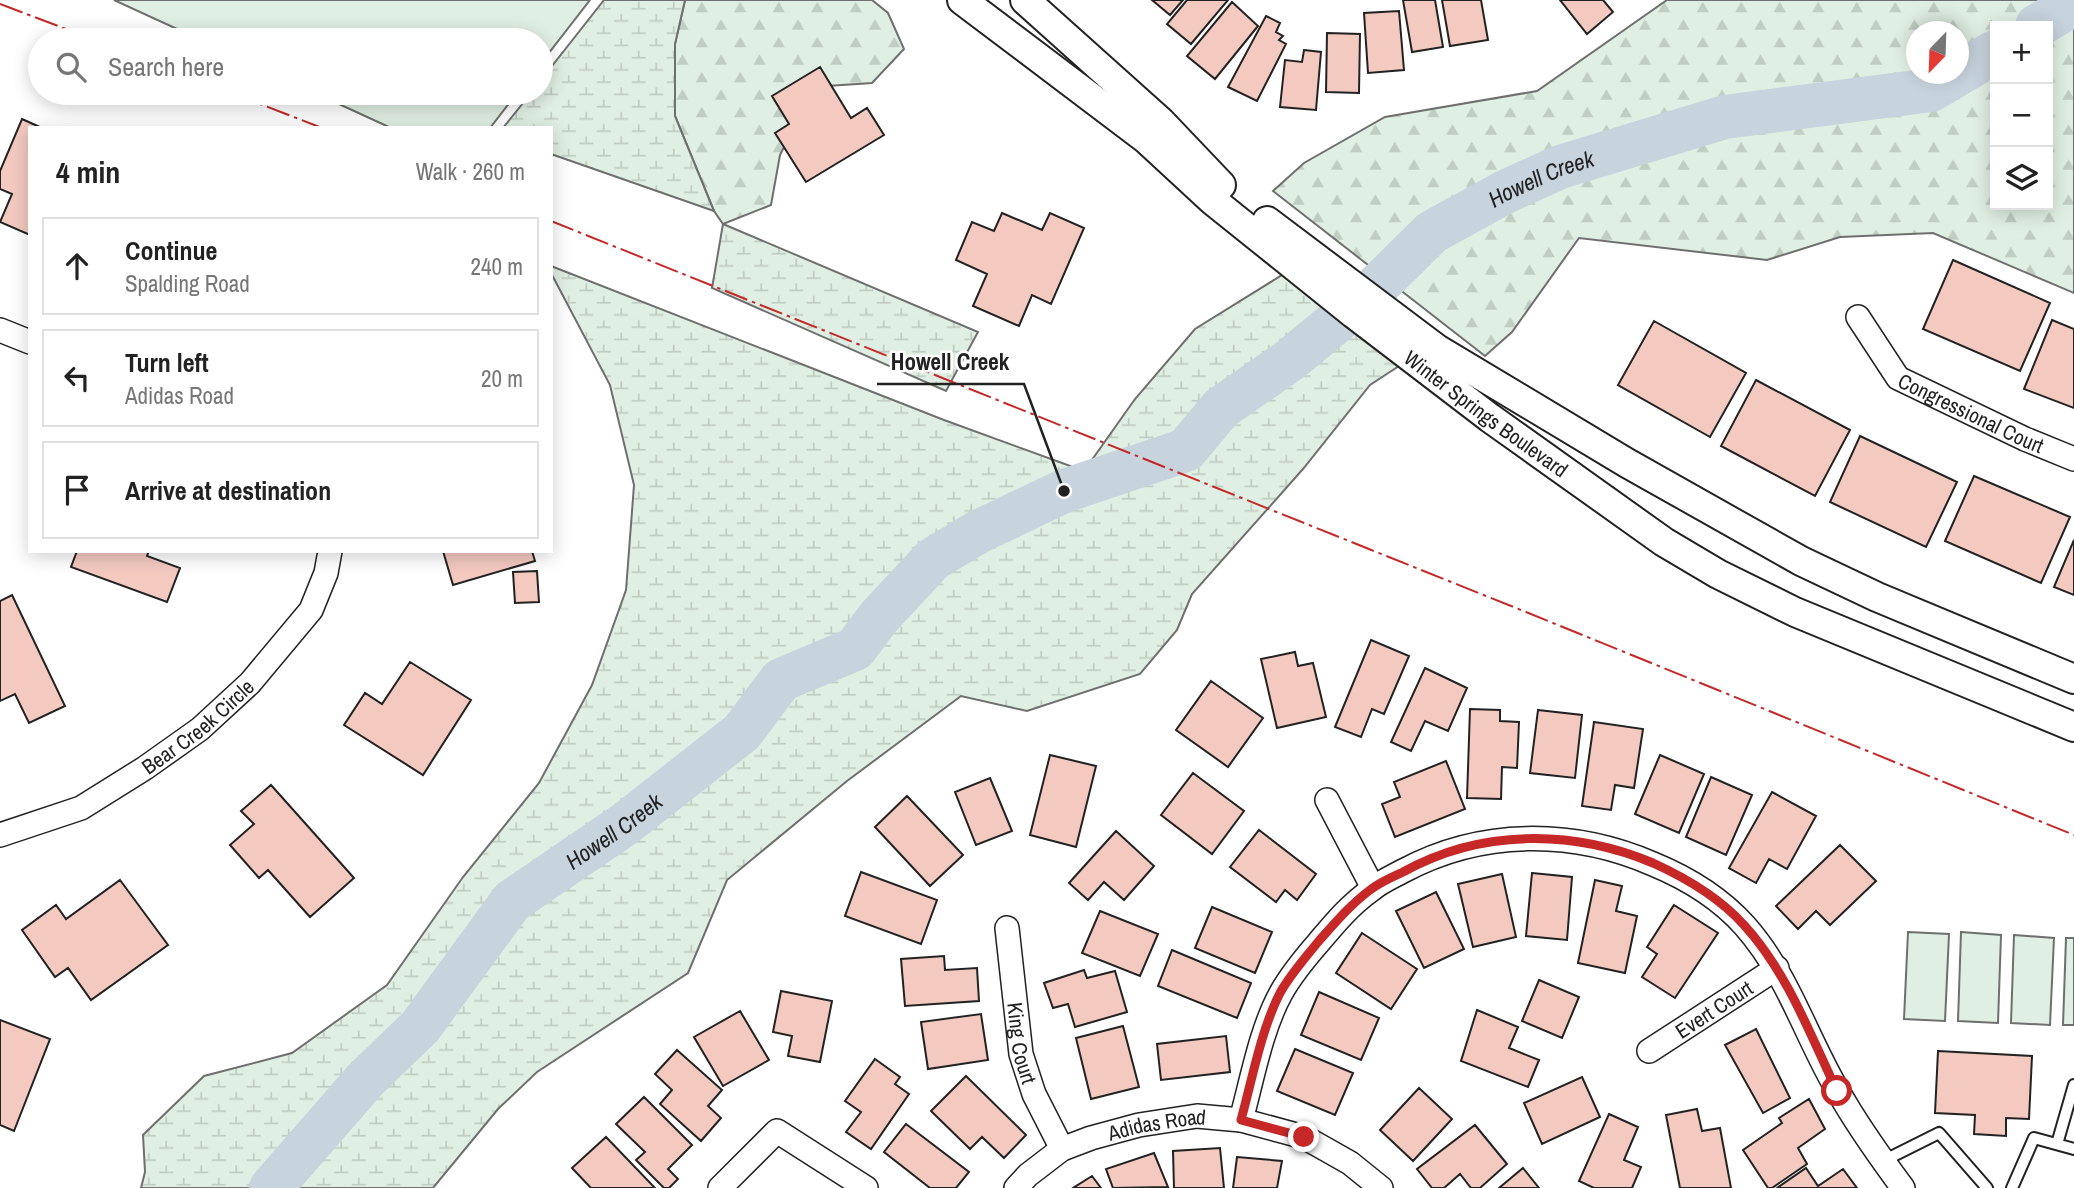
<!DOCTYPE html>
<html lang="en">
<head>
<meta charset="utf-8">
<style>
  body { margin:0; font-family:"Archivo Narrow",sans-serif; background:#f6f6f6; color:#222 }
  .controls { position:absolute; right:21px; top:21px; display:grid; overflow:hidden; border-radius:0px; box-shadow:0 4px 18px #0003 }
  .controls button { width:63px; height:63px; display:grid; place-items:center; padding:0; border:0; border-bottom:2px solid #e0e0e0; background:#fff; color:#222; font:35px sans-serif }
  .compass { position:absolute; left:1906px; top:21px; width:63px; height:63px; border-radius:50%; background:#fff; box-shadow:0 4px 18px #0003; rotate:203deg }
  .stop { position:absolute; width:21px; height:21px; margin:-16px; border:5px solid #c62828; border-radius:50%; background:#fff }
  .stop.end { background:#c62828; border-color:#fff; box-shadow:0 2px 7px #0008 }
  .list { margin:0; padding:0; list-style:none }
  h2 { display:flex; justify-content:space-between; align-items:center; height:91px; margin:0; padding:0 28px; font-size:30px }
  h2 small { font-size:23px; font-weight:400; color:#767676 }
  .list li { display:grid; grid-template-columns:46px 1fr auto; gap:21px; align-items:center; box-sizing:border-box; height:98px; margin:0 14px 14px; padding:0 14px; border:2px solid #e0e0e0; border-radius:0px }
  .list b { display:block; font-size:26px; white-space:nowrap }
  .list p { margin:0; font-size:23px; white-space:nowrap; color:#767676 }
  .list em { font-size:23px; font-style:normal; color:#767676 }
  .icon { flex:none; width:38px; height:38px; fill:none; stroke:currentColor; stroke-width:2; stroke-linecap:round; stroke-linejoin:round }
  .map { position:relative; flex:none; width:2074px; height:1188px; overflow:hidden }
  .search { position:absolute; background:#fff; box-shadow:0 4px 18px #0003; left:28px; top:28px; width:525px; height:77px; display:flex; align-items:center; gap:18px; box-sizing:border-box; padding:0 24px; border-radius:38px; color:#767676; font-size:26px }
  .panel { position:absolute; background:#fff; box-shadow:0 4px 18px #0003; left:28px; top:126px; width:525px; height:427px; border-radius:0px }
  .map>svg:first-child { display:block }
  .green { fill:#e0efe3; stroke:#6f6f6f; stroke-width:2 }
  .forest { fill:url(#forest-firs); stroke:#6f6f6f; stroke-width:2; fill-rule:evenodd }
  .wetland { fill:url(#wetland-marsh); stroke:#6f6f6f; stroke-width:2 }
  .lines { fill:none; stroke-linecap:round; stroke-linejoin:round }
  .river { stroke:#c7d3dd; stroke-width:44 }
  .building { fill:#f3c9c0; stroke:#222; stroke-width:2 }
  .service-casing { stroke:#222; stroke-width:14 }
  .minor-casing { stroke:#222; stroke-width:26 }
  .tertiary-casing { stroke:#222; stroke-width:32 }
  .service { stroke:#fff; stroke-width:10 }
  .minor { stroke:#fff; stroke-width:23 }
  .tertiary { stroke:#fff; stroke-width:28 }
  .power { stroke:#c62828; stroke-width:2; stroke-dasharray:24 5 3.5 5; stroke-linecap:butt }
  .route { stroke:#c62828; stroke-width:9 }
  .labels { text-anchor:middle; dominant-baseline:central; stroke-width:5; stroke-linejoin:round; paint-order:stroke }
  .street-label { font-size:21px; fill:#222; stroke:#fff }
  .water-label { font-size:23px; font-style:italic; fill:#222; stroke:#fff }
  .leader { fill:none; stroke:#222; stroke-width:2.5 }
  .callout-dot { fill:#222; stroke:#fff; stroke-width:2.5 }
  .callout-label { font-size:23px; text-anchor:middle; font-weight:bold; fill:#222; stroke:#fff; stroke-width:5; stroke-linejoin:round; paint-order:stroke }
</style>
</head>
<body>
<div class="map">
<svg width="2074" height="1188" viewBox="0 0 2074 1188">
  <defs>
    <pattern id="forest-firs" width="22" height="20" patternUnits="userSpaceOnUse" patternTransform="scale(1.75)"><rect width="22" height="20" fill="#e0efe3"/><path d="M5 1l3.5 6h-7zM16 11l3.5 6h-7z" fill="#c0cdc2"/></pattern>
    <pattern id="wetland-marsh" width="20" height="14" patternUnits="userSpaceOnUse" patternTransform="scale(1.75)"><rect width="20" height="14" fill="#e0efe3"/><path d="M1 5h8M5 5V1M11 12h8M15 12V8" fill="none" stroke="#c0cdc2"/></pattern>
  </defs>
  <rect width="100%" height="100%" fill="#fff"/>
  <path class="green" d="M 114,0 L 590,0 L 541,63 L 541,40 L 201,40 Z
    M 315,93 L 517,93 L 490,128 L 391,128 Z
    M 1908,932 L 1949,934 L 1945,1021 L 1904,1019 Z
    M 1961,932 L 2001,935 L 1998,1023 L 1958,1021 Z
    M 2014,935 L 2054,938 L 2050,1025 L 2011,1023 Z
    M 2066,938 L 2074,938 L 2074,1025 L 2063,1025 Z"/>
  <path class="forest" d="M 685,0 L 872,0 L 888,13 L 904,49 L 872,83 L 827,86 L 799,117 L 780,155 L 771,205 L 723,224 L 714,211 L 675,116 L 675,44 Z
    M 1667,0 L 2074,0 L 2074,293 L 1933,233 L 1840,237 L 1767,260 L 1579,238 L 1512,332 L 1485,356 L 1273,191 L 1304,163 L 1385,117 L 1537,91 ZM 1995,26 L 2048,26 L 2048,205 L 1995,205 ZM 1916,32 L 1958,32 L 1958,74 L 1916,74 Z"/>
  <path class="wetland" d="M 604,0 L 685,0 L 675,44 L 675,116 L 714,211 L 551,154 L 551,128 L 503,128 L 531,93 L 541,93 L 541,80 Z
    M 723,224 L 978,332 L 946,391 L 712,288 Z
    M 551,266 L 944,420 L 1084,471 L 1135,399 L 1195,329 L 1282,275 L 1399,366 L 1370,385 L 1303,469 L 1192,594 L 1177,630 L 1140,674 L 1027,711 L 961,696 L 847,781 L 727,880 L 688,973 L 537,1072 L 498,1109 L 433,1188 L 141,1188 L 145,1172 L 143,1135 L 204,1076 L 292,1053 L 387,985 L 463,877 L 539,783 L 592,685 L 626,590 L 634,485 L 610,385 L 551,273 Z"/>
  <g class="lines">
    <g class="river">
      <path d="M 2037,26 L 2074,4"/>
      <path id="s1" d="M 271,1188 L 365,1080 L 420,1027 L 512,901 L 625,824 L 742,732 L 781,680 L 855,649 L 879,617 L 933,559 L 978,532 L 1064,491 L 1186,450 L 1221,408 L 1290,360 L 1366,297 L 1432,232 L 1505,192 L 1560,167 L 1725,117 L 1931,90 L 1995,52"/>
    </g>
  </g>
  <path class="building" d="M 1152,0 L 1183,0 L 1170,15 Z
    M 1187,0 L 1228,0 L 1191,44 L 1167,24 Z
    M 1403,0 L 1435,0 L 1443,47 L 1412,52 Z
    M 1442,0 L 1481,0 L 1488,40 L 1450,46 Z
    M 1560,0 L 1603,0 L 1613,12 L 1587,34 Z
    M 1232,2 L 1258,26 L 1215,79 L 1187,56 Z
    M 1399,11 L 1404,70 L 1368,73 L 1364,13 Z
    M 1266,16 L 1280,23 L 1276,32 L 1283,36 L 1279,40 L 1286,44 L 1257,101 L 1228,87 Z
    M 1327,33 L 1360,34 L 1359,93 L 1326,92 Z
    M 1304,50 L 1321,52 L 1316,110 L 1280,107 L 1285,60 L 1302,62 Z
    M 820,67 L 851,118 L 867,108 L 884,135 L 806,182 L 775,133 L 789,124 L 772,96 Z
    M 22,119 L 42,128 L 30,128 L 30,235 L 0,222 L 12,194 L 0,189 L 0,171 Z
    M 1002,213 L 1042,230 L 1050,213 L 1084,228 L 1051,304 L 1032,295 L 1019,326 L 973,306 L 987,274 L 956,260 L 972,222 L 994,231 Z
    M 1953,260 L 2050,303 L 2020,371 L 1923,329 Z
    M 2052,320 L 2074,329 L 2074,408 L 2024,389 Z
    M 1654,321 L 1746,373 L 1710,437 L 1618,385 Z
    M 1756,380 L 1850,430 L 1815,496 L 1721,446 Z
    M 1860,436 L 1957,482 L 1926,547 L 1830,502 Z
    M 1974,476 L 2070,517 L 2041,583 L 1945,541 Z
    M 2074,540 L 2074,595 L 2054,587 Z
    M 77,551 L 149,551 L 147,556 L 180,568 L 167,602 L 71,567 Z
    M 443,551 L 532,551 L 535,561 L 453,585 Z
    M 537,571 L 539,602 L 515,603 L 513,572 Z
    M 12,595 L 65,706 L 29,723 L 15,694 L 0,701 L 0,601 Z
    M 1371,640 L 1409,656 L 1384,714 L 1372,709 L 1361,737 L 1335,727 Z
    M 1295,652 L 1298,666 L 1313,663 L 1326,717 L 1277,728 L 1261,659 Z
    M 410,662 L 471,700 L 423,775 L 344,725 L 365,693 L 382,704 Z
    M 1425,668 L 1467,688 L 1448,731 L 1425,721 L 1411,751 L 1391,742 Z
    M 1211,681 L 1263,718 L 1228,767 L 1176,730 Z
    M 1470,709 L 1500,710 L 1500,721 L 1519,722 L 1517,768 L 1502,767 L 1501,799 L 1467,798 Z
    M 1538,710 L 1582,715 L 1575,778 L 1530,773 Z
    M 1594,722 L 1643,729 L 1634,788 L 1615,785 L 1611,810 L 1582,806 Z
    M 1050,755 L 1096,766 L 1076,847 L 1030,835 Z
    M 1660,755 L 1704,774 L 1679,833 L 1635,814 Z
    M 1446,761 L 1465,809 L 1395,837 L 1382,804 L 1400,797 L 1394,782 Z
    M 1193,773 L 1244,811 L 1212,854 L 1161,815 Z
    M 1711,777 L 1752,795 L 1726,855 L 1686,837 Z
    M 990,778 L 1012,831 L 976,845 L 955,792 Z
    M 271,785 L 354,878 L 310,917 L 268,870 L 259,878 L 230,845 L 254,824 L 241,811 Z
    M 1772,792 L 1816,816 L 1787,869 L 1769,859 L 1756,883 L 1729,868 Z
    M 907,796 L 963,855 L 930,886 L 875,827 Z
    M 1259,830 L 1316,874 L 1297,900 L 1285,890 L 1276,902 L 1230,867 Z
    M 1116,831 L 1154,866 L 1124,900 L 1104,882 L 1088,900 L 1069,883 Z
    M 1840,845 L 1876,881 L 1830,925 L 1816,911 L 1798,929 L 1776,906 Z
    M 861,872 L 937,900 L 921,944 L 845,916 Z
    M 1532,873 L 1572,877 L 1567,940 L 1526,936 Z
    M 1502,874 L 1516,937 L 1473,947 L 1458,884 Z
    M 120,880 L 168,945 L 91,1000 L 68,968 L 55,977 L 22,930 L 56,905 L 66,919 Z
    M 1595,880 L 1622,886 L 1616,911 L 1637,916 L 1625,973 L 1578,963 Z
    M 1436,892 L 1464,949 L 1424,968 L 1396,911 Z
    M 1674,905 L 1718,933 L 1675,998 L 1642,977 L 1657,954 L 1647,947 Z
    M 1212,907 L 1272,932 L 1255,973 L 1195,948 Z
    M 1100,911 L 1158,934 L 1140,976 L 1082,953 Z
    M 1362,933 L 1417,969 L 1391,1009 L 1336,973 Z
    M 1172,950 L 1251,983 L 1237,1018 L 1158,986 Z
    M 944,956 L 945,970 L 977,968 L 979,1001 L 905,1006 L 901,959 Z
    M 1084,970 L 1087,978 L 1115,971 L 1127,1012 L 1075,1027 L 1068,1004 L 1053,1008 L 1044,983 Z
    M 1539,980 L 1579,997 L 1562,1038 L 1522,1021 Z
    M 781,991 L 832,1001 L 820,1062 L 788,1056 L 792,1036 L 773,1032 Z
    M 1319,992 L 1379,1018 L 1361,1060 L 1301,1035 Z
    M 1477,1010 L 1518,1027 L 1509,1048 L 1539,1060 L 1528,1087 L 1461,1061 Z
    M 740,1011 L 769,1060 L 723,1086 L 694,1037 Z
    M 981,1014 L 988,1060 L 928,1069 L 921,1022 Z
    M 0,1020 L 50,1039 L 14,1131 L 0,1125 Z
    M 1123,1026 L 1139,1087 L 1091,1099 L 1076,1038 Z
    M 1756,1029 L 1790,1098 L 1763,1113 L 1725,1045 Z
    M 1226,1036 L 1230,1072 L 1161,1080 L 1157,1044 Z
    M 1295,1049 L 1353,1073 L 1335,1115 L 1277,1091 Z
    M 677,1050 L 722,1090 L 708,1106 L 721,1118 L 701,1141 L 660,1104 L 672,1090 L 655,1074 Z
    M 1938,1051 L 2032,1056 L 2029,1119 L 2006,1118 L 2006,1136 L 1974,1134 L 1975,1115 L 1935,1113 Z
    M 875,1059 L 900,1077 L 895,1084 L 909,1094 L 871,1149 L 846,1132 L 861,1112 L 845,1101 Z
    M 966,1076 L 1026,1135 L 1004,1158 L 982,1137 L 970,1149 L 931,1111 Z
    M 1582,1077 L 1600,1117 L 1542,1144 L 1524,1103 Z
    M 1419,1088 L 1452,1119 L 1413,1161 L 1380,1130 Z
    M 644,1097 L 692,1145 L 668,1169 L 678,1179 L 669,1188 L 664,1188 L 636,1160 L 645,1152 L 616,1124 Z
    M 1809,1099 L 1825,1129 L 1798,1148 L 1807,1164 L 1772,1188 L 1768,1188 L 1743,1150 L 1782,1123 L 1779,1118 Z
    M 1697,1109 L 1702,1131 L 1720,1128 L 1731,1188 L 1680,1188 L 1666,1115 Z
    M 1609,1114 L 1638,1127 L 1624,1160 L 1641,1167 L 1632,1188 L 1594,1188 L 1579,1181 Z
    M 906,1124 L 969,1172 L 956,1188 L 930,1188 L 884,1152 Z
    M 1475,1125 L 1507,1164 L 1480,1188 L 1471,1188 L 1460,1174 L 1444,1188 L 1432,1188 L 1417,1169 Z
    M 606,1137 L 655,1188 L 591,1188 L 572,1168 Z
    M 1220,1148 L 1224,1188 L 1174,1188 L 1173,1151 Z
    M 1154,1153 L 1168,1187 L 1113,1188 L 1106,1169 Z
    M 1237,1157 L 1282,1161 L 1277,1188 L 1233,1188 Z
    M 1523,1168 L 1539,1188 L 1499,1188 Z
    M 1806,1168 L 1818,1186 L 1843,1169 L 1857,1188 L 1777,1188 Z
    M 1092,1176 L 1101,1188 L 1073,1188 Z"/>
  <g class="lines">
    <g class="service-casing">
      <path id="service" d="M 2057,1144 L 2074,1085
        M 1883,1161 L 1939,1133 L 1987,1188
        M 2012,1188 L 2034,1138 L 2074,1149"/>
    </g>
    <g class="minor-casing">
      <g id="minor">
        <path id="s2" d="M 1858,317 L 1898,378 L 2025,439 L 2074,459"/>
        <path d="M 0,330 L 30,342"/>
        <path d="M 1327,800 L 1373,888"/>
        <path id="s3" d="M 0,835 L 81,808 L 145,768 L 200,729 L 250,683 L 311,610 L 326,573 L 330,551"/>
        <path id="s4" d="M 1007,928 L 1021,1054 L 1034,1094 L 1062,1149"/>
        <path id="s5" d="M 1649,1051 L 1777,968"/>
        <path d="M 1241,1120 C 1252,1080 1261,1029 1281,993 C 1291,975 1305,958 1319,942 C 1335,923 1350,905 1371,890 C 1380,882 1392,877 1403,871 C 1481,829 1572,829 1653,864 C 1687,878 1720,898 1745,926 C 1789,976 1805,1035 1838,1091 C 1857,1125 1880,1157 1903,1188"/>
        <path d="M 720,1188 L 777,1131 L 866,1188"/>
        <path id="s6" d="M 1016,1188 L 1028,1175 L 1062,1149 L 1091,1138 L 1139,1125 L 1197,1116 L 1241,1120 L 1304,1137 L 1350,1163 L 1381,1188"/>
      </g>
    </g>
    <g class="tertiary-casing">
      <g id="tertiary">
        <path id="s7" d="M 962,0 L 1146,139 L 1212,200 L 1354,314 L 1490,418 L 1664,542 L 1718,574 L 1795,612 L 2074,727"/>
        <path d="M 1025,0 L 1161,122 L 1221,185"/>
        <path d="M 1267,221 L 1437,349 L 1627,463 L 1801,561 L 1877,597 L 2074,679"/>
      </g>
    </g>
    <use href="#service" class="service"/>
    <use href="#minor" class="minor"/>
    <use href="#tertiary" class="tertiary"/>
    <path class="power" d="M 0,4 L 95,40
      M 232,93 L 322,128
      M 551,221 L 1526,612 L 2074,835"/>
  </g>
  <g class="lines">
    <path class="route" d="M 1304,1137 L 1241,1120 C 1252,1080 1261,1030 1280,993 C 1290,975 1305,958 1318,942 C 1335,923 1350,905 1370,890 C 1380,882 1392,877 1403,872 C 1480,829 1572,829 1653,863 C 1686,878 1719,897 1744,925 C 1787,972 1810,1034 1837,1091"/>
  </g>
  <g class="labels">
    <g class="street-label">
      <text stroke="none"><textPath href="#s2" startOffset="154">Congressional Court</textPath></text>
      <text stroke="none"><textPath href="#s7" startOffset="668">Winter Springs Boulevard</textPath></text>
      <text stroke="none"><textPath href="#s3" startOffset="228">Bear Creek Circle</textPath></text>
      <text stroke="none"><textPath href="#s5" startOffset="77">Evert Court</textPath></text>
      <text stroke="none"><textPath href="#s4" startOffset="116">King Court</textPath></text>
      <text stroke="none"><textPath href="#s6" startOffset="159">Adidas Road</textPath></text>
    </g>
    <g class="water-label">
      <text stroke="none"><textPath href="#s1" startOffset="1654">Howell Creek</textPath></text>
      <text stroke="none"><textPath href="#s1" startOffset="499">Howell Creek</textPath></text>
    </g>
  </g>
  <path class="leader" d="M1064 491L1024 384H877"/>
  <circle class="callout-dot" cx="1064" cy="491" r="7"/>
  <g class="callout-label">
    <text x="950" y="370">Howell Creek</text>
  </g>
</svg>
<div class="controls">
<button>+</button>
<button>−</button>
<button><svg class="icon" aria-label="layers" viewBox="0 0 24 24"><path d="M12 4l9 5-9 5-9-5zM3 14l9 5 9-5"/></svg></button>
</div>
<svg class="compass" viewBox="-18 -18 36 36"><path d="M0-13l5 13h-10z" fill="#e53935"/><path d="M0 13l5-13h-10z" fill="#767676"/></svg>
<div class="stop" style="left:1837px;top:1091px"></div>
<div class="stop end" style="left:1304px;top:1137px"></div>
<div class="search"><svg class="icon" aria-label="search" viewBox="0 0 24 24"><circle cx="10" cy="10" r="6"/><path d="M15 15l6 6"/></svg>Search here</div>
<section class="panel">
<h2>4 min<small>Walk · 260 m</small></h2>
<ul class="list">
<li><svg class="icon" aria-label="ahead" viewBox="0 0 24 24"><path d="M12 20V5M6 11l6-6 6 6"/></svg><div><b>Continue</b><p>Spalding Road</p></div><em>240 m</em></li>
<li><svg class="icon" aria-label="left" viewBox="0 0 24 24"><path d="M17 20v-9H6M10 6l-5 5 5 5"/></svg><div><b>Turn left</b><p>Adidas Road</p></div><em>20 m</em></li>
<li><svg class="icon" aria-label="arrive" viewBox="0 0 24 24"><path d="M6 21V4h12l-3 4 3 4H6"/></svg><div><b>Arrive at destination</b></div></li>
</ul>
</section>
</div>
</body>
</html>
